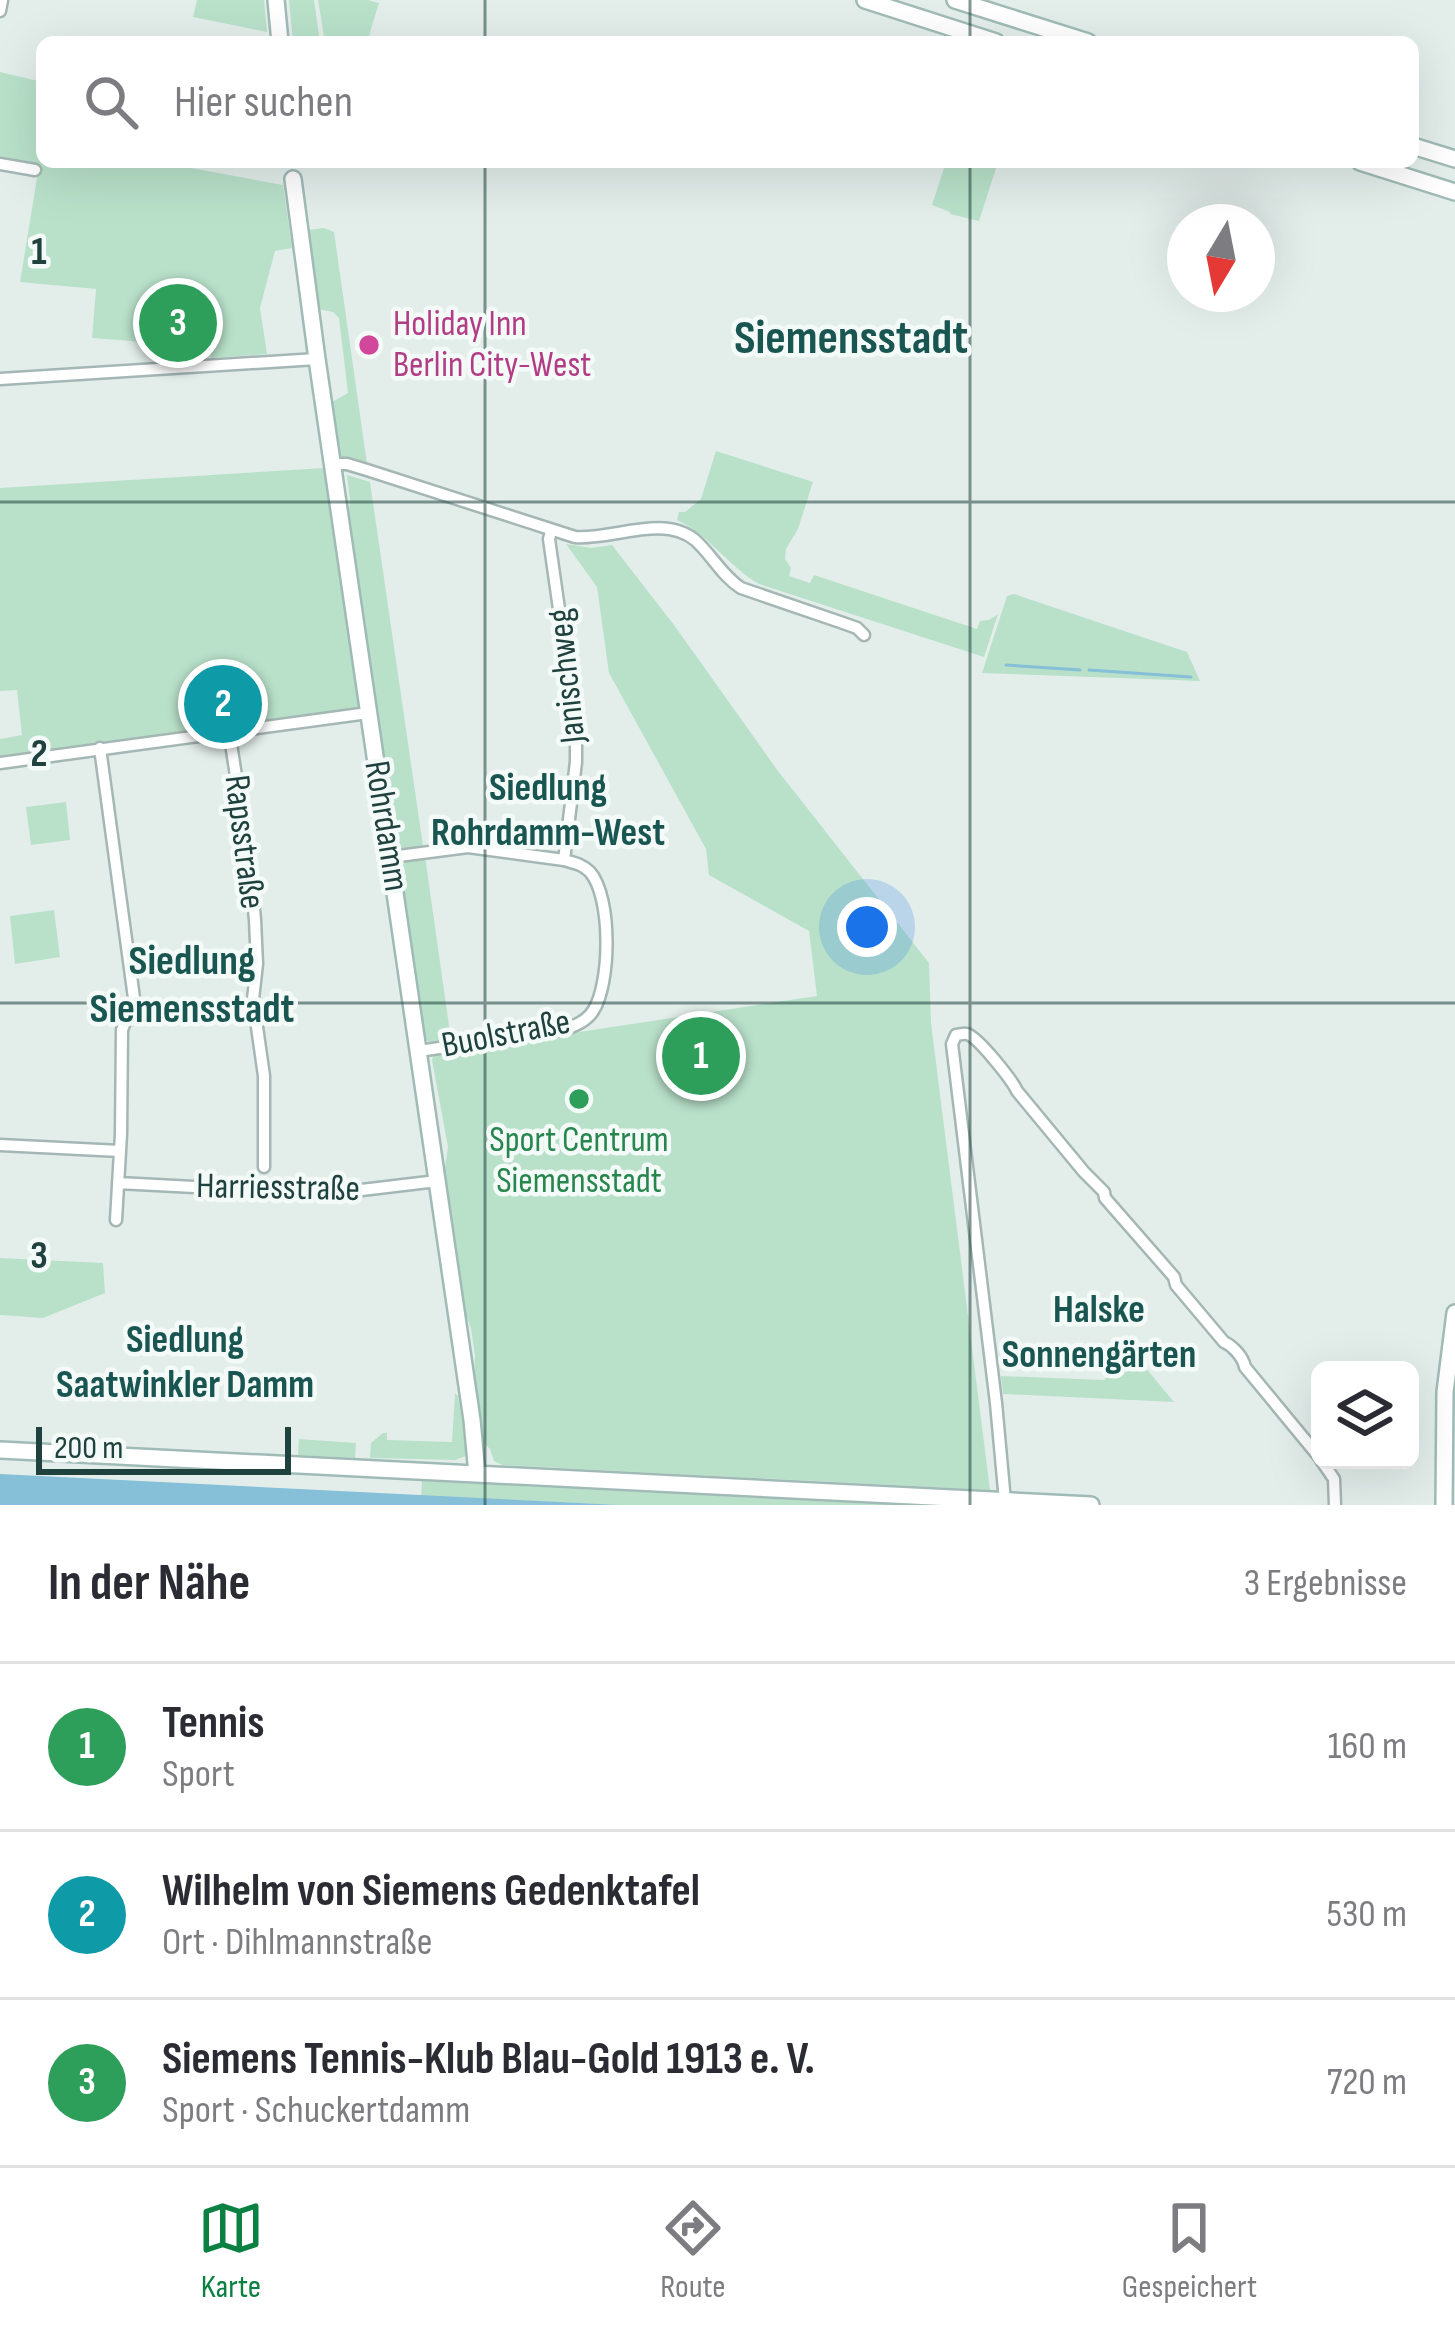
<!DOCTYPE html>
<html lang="de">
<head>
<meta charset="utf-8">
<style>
  body { margin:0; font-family:"Sofia Sans Condensed",sans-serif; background:#f7f7f7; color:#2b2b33 }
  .controls { position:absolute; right:36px; bottom:36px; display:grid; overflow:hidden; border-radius:18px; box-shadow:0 12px 48px #0002 }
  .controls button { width:108px; height:108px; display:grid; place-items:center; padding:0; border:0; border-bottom:3px solid #e1e1e2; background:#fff; color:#2b2b33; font:60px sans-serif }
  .compass { position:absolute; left:1167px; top:204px; width:108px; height:108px; border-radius:50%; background:#fff; box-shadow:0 12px 48px #0002; rotate:190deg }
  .scale { position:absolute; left:36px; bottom:30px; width:255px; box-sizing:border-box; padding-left:12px; border:6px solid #20423e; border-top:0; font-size:33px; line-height:42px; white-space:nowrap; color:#20423e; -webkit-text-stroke:9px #f4faf8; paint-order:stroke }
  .you { position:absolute; left:867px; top:927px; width:42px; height:42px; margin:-30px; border:9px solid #fff; border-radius:50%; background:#1a73e8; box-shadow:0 0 0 18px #1a73e833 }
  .badge { display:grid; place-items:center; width:78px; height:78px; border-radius:50%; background:#0b8043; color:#fff; font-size:39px; font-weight:700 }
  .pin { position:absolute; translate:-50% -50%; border:6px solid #fff; box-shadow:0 3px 12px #0006 }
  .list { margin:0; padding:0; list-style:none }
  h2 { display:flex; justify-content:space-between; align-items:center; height:156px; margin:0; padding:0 48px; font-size:51px }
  h2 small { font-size:39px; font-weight:400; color:#7c7c81 }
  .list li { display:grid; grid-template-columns:78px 1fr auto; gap:36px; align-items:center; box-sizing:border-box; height:168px; padding:0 48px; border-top:3px solid #e1e1e2 }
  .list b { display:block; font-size:45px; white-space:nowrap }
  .list p { margin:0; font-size:39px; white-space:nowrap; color:#7c7c81 }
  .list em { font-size:39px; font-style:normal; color:#7c7c81 }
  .icon { flex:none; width:66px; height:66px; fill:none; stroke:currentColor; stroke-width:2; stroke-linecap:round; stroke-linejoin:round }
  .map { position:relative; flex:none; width:1455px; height:1505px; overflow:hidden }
  .search { position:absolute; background:#fff; box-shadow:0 12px 48px #0002; left:36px; right:36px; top:36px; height:132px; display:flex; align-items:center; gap:30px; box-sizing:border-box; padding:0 42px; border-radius:18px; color:#7c7c81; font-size:45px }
  .sheet { height:660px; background:#fff }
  nav { display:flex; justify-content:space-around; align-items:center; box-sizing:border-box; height:168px; border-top:3px solid #e1e1e2; background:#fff; font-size:33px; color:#7c7c81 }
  nav a { display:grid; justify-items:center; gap:6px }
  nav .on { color:#0b8043 }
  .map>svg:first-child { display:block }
  .green { fill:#b9e1ca }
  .water { fill:#85bfd8 }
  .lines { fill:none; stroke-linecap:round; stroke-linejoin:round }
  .stream { stroke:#85bfd8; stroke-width:3 }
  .street-casing { stroke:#a5b7b4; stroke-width:15 }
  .secondary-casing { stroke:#a0bbb6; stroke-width:20 }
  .street { stroke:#fff; stroke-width:10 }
  .secondary { stroke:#fff; stroke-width:15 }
  .grid { fill:none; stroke:#20423e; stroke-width:3; stroke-opacity:0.55 }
  .hotel-dot { fill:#d1479c; stroke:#f4faf8; stroke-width:4.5 }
  .leisure-dot { fill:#2e9e5b; stroke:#f4faf8; stroke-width:4.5 }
  .labels { text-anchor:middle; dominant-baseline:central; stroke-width:9; stroke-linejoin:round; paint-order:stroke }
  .hotel-label { font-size:36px; fill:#b23c85; stroke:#f4faf8; text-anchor:start }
  .street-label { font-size:36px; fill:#20423e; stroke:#f4faf8 }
  .leisure-label { font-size:36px; fill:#27864d; stroke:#f4faf8 }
  .neighbourhood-label { font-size:39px; font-weight:bold; fill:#1a5651; stroke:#f4faf8 }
  .quarter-label { font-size:42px; font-weight:bold; fill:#1a5651; stroke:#f4faf8 }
  .district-label { font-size:48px; font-weight:bold; fill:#1a5651; stroke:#f4faf8 }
  .grid-label { font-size:39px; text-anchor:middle; font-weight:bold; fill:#20423e; stroke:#f4faf8; stroke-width:9; stroke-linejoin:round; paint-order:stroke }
</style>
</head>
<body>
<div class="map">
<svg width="1455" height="1505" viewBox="0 0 1455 1505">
  <rect width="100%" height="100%" fill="#e3eeeb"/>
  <path class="green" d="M 197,0 L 264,0 L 267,32 L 193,17 Z
    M 289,0 L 314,0 L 320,42 L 293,42 Z
    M 318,0 L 368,0 L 379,3 L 367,42 L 325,42 Z
    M 0,72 L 42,82 L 42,162 L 191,162 L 191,168 L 283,185 L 292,248 L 275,251 L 260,308 L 267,354 L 211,358 L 210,347 L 92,338 L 96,289 L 20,282 L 38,172 L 0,164 Z
    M 946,162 L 1000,162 L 997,165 L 979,221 L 950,214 L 950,212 L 932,205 Z
    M 324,228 L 334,232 L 367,464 L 340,457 L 332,402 L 348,393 L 339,318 L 333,312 L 318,309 L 307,230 Z
    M 716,451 L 813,482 L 798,529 L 786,549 L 785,559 L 791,568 L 789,576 L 810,583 L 814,575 L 977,629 L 980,621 L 989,620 L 998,614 L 984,657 L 759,584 C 728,566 709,535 677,520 L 679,512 L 685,512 L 701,499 Z
    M 324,468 L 360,712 L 0,758 L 0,739 L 22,735 L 17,690 L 0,691 L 0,488 Z
    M 347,475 L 370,482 L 423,846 L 400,849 L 396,819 L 388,798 L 348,519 L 350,500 Z
    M 566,544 L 591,548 L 612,545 L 674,625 L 778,771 L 929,963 L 931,1023 L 990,1490 L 502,1465 L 494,1461 L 490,1449 L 483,1442 L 474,1378 L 475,1355 L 471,1329 L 463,1306 L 444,1173 L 448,1147 L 432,1060 L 434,1054 L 817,996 L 809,931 L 709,875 L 706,849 L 609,673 L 597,587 Z
    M 1014,594 L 1187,652 L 1200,681 L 982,673 L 1007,596 Z
    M 66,802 L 70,840 L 31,845 L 26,807 Z
    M 425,856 L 451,1040 L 431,1043 L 424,1039 L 399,865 L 401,860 Z
    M 54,910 L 60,957 L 15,964 L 10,916 Z
    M 0,1258 L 103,1263 L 105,1293 L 43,1318 L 0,1315 Z
    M 1135,1355 L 1174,1402 L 1003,1394 L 1001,1376 L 1104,1380 Z
    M 455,1393 L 458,1396 L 468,1455 L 456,1460 L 370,1458 L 371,1443 L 383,1433 L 387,1433 L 387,1440 L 452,1442 Z
    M 299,1439 L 356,1443 L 355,1458 L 298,1455 Z
    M 422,1481 L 857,1503 L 903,1505 L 620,1505 L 421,1496 Z"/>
  <path class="water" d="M 0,1474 L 620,1505 L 0,1505 Z"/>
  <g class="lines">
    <path class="stream" d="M 1006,665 L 1080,670
      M 1089,670 L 1191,677"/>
    <g class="street-casing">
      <path id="street" d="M 0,11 L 2,0
        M 0,164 L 35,170
        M 0,379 L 317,359
        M 333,464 L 347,464 L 367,470 L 575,537 C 613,540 663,514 695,540 C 712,555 722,576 741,588 L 843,623 L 857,628 L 864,635
        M 551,531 L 549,539 L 576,728 L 576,762 L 564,860
        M 229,731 L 250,866 L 255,920 L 257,964 L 253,999 L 264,1076 L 264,1167
        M 100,748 L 134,998 L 122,1030 L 121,1134 L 116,1220
        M 0,763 L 368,713
        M 391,857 L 468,847 L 564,860 C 574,863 582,864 590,872 C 612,897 611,984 593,1011 C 586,1022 573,1027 561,1030 L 419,1051
        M 0,1145 L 120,1151
        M 118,1183 L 328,1194 L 437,1181
        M 1321,1460 L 1334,1479 L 1335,1505
        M 1005,1501 L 996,1403 L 952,1044 L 956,1035 C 959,1035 963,1033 967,1034 C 978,1037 1012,1080 1017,1091 L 1084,1172 L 1104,1192 L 1105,1198 L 1174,1277 L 1176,1285 L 1224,1342 C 1233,1346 1243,1357 1245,1367 L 1320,1458"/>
    </g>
    <g class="secondary-casing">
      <path id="secondary" d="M 276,0 L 280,42
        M 865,0 L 996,42
        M 955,0 L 1088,42
        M 1413,146 L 1455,159
        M 1360,162 L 1455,192
        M 293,179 L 317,359 L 472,1420 L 477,1474
        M 0,1450 L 1091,1505
        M 1444,1505 L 1445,1392 L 1455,1313"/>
    </g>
    <use href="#street" class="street"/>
    <use href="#secondary" class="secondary"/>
  </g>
  <path class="grid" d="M 485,0 L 485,42M 970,0 L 970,42M 485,162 L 485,1505M 970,162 L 970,1505M 0,502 L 1455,502M 0,1003 L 1455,1003"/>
  <circle class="hotel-dot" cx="369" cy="345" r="12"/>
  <circle class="leisure-dot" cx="579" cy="1099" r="12"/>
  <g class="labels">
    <g class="hotel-label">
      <text x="393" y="324">Holiday Inn<tspan x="393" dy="41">Berlin City-West</tspan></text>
    </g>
    <g class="street-label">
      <text transform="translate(567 676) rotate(-96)">Janischweg</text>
      <text transform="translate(386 826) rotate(81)">Rohrdamm</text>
      <text transform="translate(244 842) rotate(83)">Rapsstraße</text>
      <text transform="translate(506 1034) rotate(-11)">Buolstraße</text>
      <text transform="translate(278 1188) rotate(1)">Harriesstraße</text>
    </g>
    <g class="leisure-label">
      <text x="579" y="1140">Sport Centrum<tspan x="579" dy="41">Siemensstadt</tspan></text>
    </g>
    <g class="neighbourhood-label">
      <text x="548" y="788">Siedlung<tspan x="548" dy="45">Rohrdamm-West</tspan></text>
      <text x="1099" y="1310">Halske<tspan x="1099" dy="45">Sonnengärten</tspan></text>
      <text x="185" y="1340">Siedlung<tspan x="185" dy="45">Saatwinkler Damm</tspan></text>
    </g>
    <g class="quarter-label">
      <text x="192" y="961">Siedlung<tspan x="192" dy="48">Siemensstadt</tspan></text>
    </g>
    <g class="district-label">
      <text x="851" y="338">Siemensstadt</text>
    </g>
  </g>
  <g class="grid-label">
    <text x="39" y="264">1</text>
    <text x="39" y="766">2</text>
    <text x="39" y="1268">3</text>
  </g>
</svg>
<div class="controls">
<button><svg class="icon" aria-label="layers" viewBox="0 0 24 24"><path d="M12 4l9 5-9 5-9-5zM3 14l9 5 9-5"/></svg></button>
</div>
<svg class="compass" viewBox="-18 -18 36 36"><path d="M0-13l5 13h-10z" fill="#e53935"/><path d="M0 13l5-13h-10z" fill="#7c7c81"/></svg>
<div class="scale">200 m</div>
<div class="you"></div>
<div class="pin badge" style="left:701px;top:1056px;background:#2e9e5b">1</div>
<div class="pin badge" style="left:223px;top:704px;background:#0f9aa8">2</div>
<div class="pin badge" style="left:178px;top:323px;background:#2e9e5b">3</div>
<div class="search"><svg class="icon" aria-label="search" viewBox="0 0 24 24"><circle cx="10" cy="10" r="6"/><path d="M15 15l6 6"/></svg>Hier suchen</div>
</div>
<section class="sheet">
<h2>In der Nähe<small>3 Ergebnisse</small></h2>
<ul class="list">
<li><span class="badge" style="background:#2e9e5b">1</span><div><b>Tennis</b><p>Sport</p></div><em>160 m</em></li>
<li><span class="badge" style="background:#0f9aa8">2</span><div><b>Wilhelm von Siemens Gedenktafel</b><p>Ort · Dihlmannstraße</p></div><em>530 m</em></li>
<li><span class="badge" style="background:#2e9e5b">3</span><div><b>Siemens Tennis-Klub Blau-Gold 1913 e. V.</b><p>Sport · Schuckertdamm</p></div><em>720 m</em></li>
</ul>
</section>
<nav>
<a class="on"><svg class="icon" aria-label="map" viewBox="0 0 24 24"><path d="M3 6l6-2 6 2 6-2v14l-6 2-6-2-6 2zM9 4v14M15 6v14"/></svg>Karte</a>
<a><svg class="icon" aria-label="directions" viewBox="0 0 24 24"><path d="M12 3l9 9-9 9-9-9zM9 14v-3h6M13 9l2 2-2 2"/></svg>Route</a>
<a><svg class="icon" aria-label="saved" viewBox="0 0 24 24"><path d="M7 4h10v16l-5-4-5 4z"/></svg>Gespeichert</a>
</nav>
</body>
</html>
